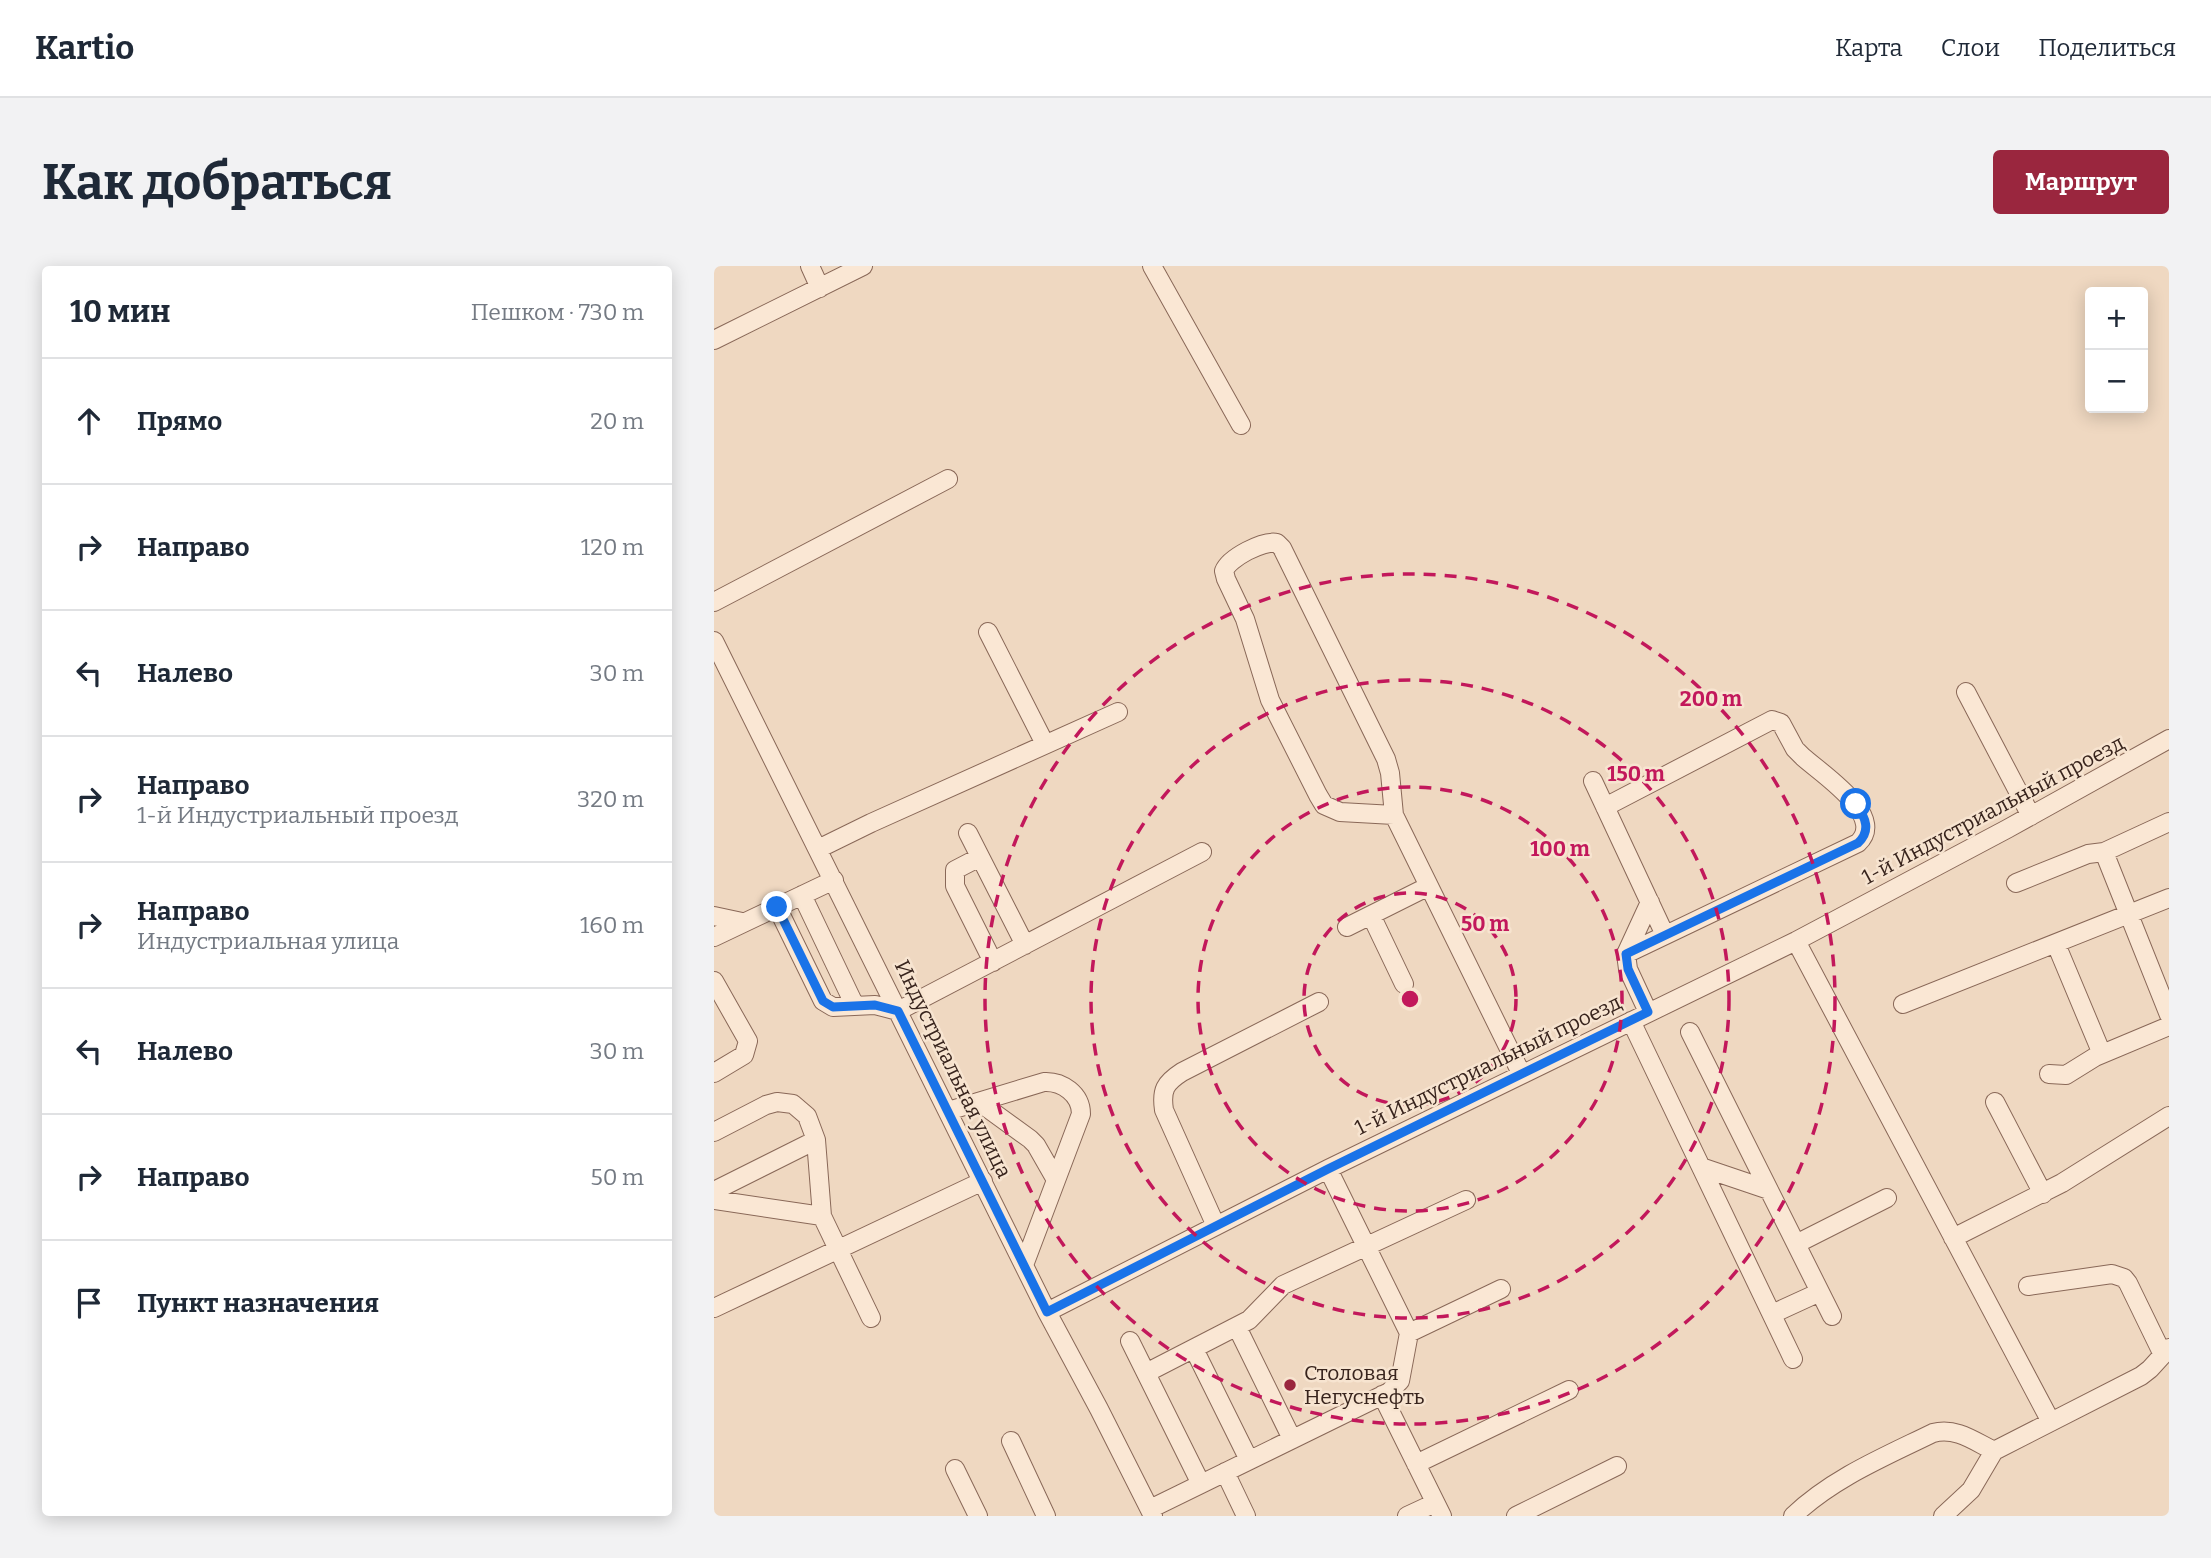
<!DOCTYPE html>
<html lang="ru">
<head>
<meta charset="utf-8">
<style>
  body { margin:0; font-family:Bitter,serif; background:#f2f2f3; color:#1f2937 }
  .controls { position:absolute; right:21px; top:21px; display:grid; overflow:hidden; border-radius:7px; box-shadow:0 4px 18px #0003 }
  .controls button { width:63px; height:63px; display:grid; place-items:center; padding:0; border:0; border-bottom:2px solid #e0e1e3; background:#fff; color:#1f2937; font:35px sans-serif }
  .stop { position:absolute; width:21px; height:21px; margin:-16px; border:5px solid #1a73e8; border-radius:50%; background:#fff }
  .stop.end { background:#1a73e8; border-color:#fff; box-shadow:0 2px 7px #0008 }
  .list { margin:0; padding:0; list-style:none }
  h2 { display:flex; justify-content:space-between; align-items:center; height:91px; margin:0; padding:0 28px; font-size:30px }
  h2 small { font-size:23px; font-weight:400; color:#747a83 }
  .list li { display:grid; grid-template-columns:46px 1fr auto; gap:21px; align-items:center; box-sizing:border-box; height:126px; padding:0 28px; border-top:2px solid #e0e1e3 }
  .list b { display:block; font-size:26px; white-space:nowrap }
  .list p { margin:0; font-size:23px; white-space:nowrap; color:#747a83 }
  .list em { font-size:23px; font-style:normal; color:#747a83 }
  .icon { flex:none; width:38px; height:38px; fill:none; stroke:currentColor; stroke-width:2; stroke-linecap:round; stroke-linejoin:round }
  .map { position:relative; flex:none; width:1455px; height:1250px; overflow:hidden; border-radius:7px }
  header { display:flex; align-items:center; gap:42px; box-sizing:border-box; height:98px; padding:0 35px; background:#fff; border-bottom:2px solid #e0e1e3 }
  header strong { font-size:33px }
  nav { display:flex; gap:38px; margin-inline-start:auto; font-size:24px }
  .intro { display:flex; align-items:center; justify-content:space-between; box-sizing:border-box; height:168px; padding:0 42px }
  h1 { margin:0; font-size:49px }
  .button { padding:18px 32px; border-radius:7px; background:#9a263e; color:#fff; font-size:24px; font-weight:700 }
  main { display:flex; gap:42px; padding:0 42px }
  aside { flex:1; background:#fff; border-radius:7px; box-shadow:0 4px 18px #0003 }
  .map>svg:first-child { display:block }
  .lines { fill:none; stroke-linecap:round; stroke-linejoin:round }
  .minor-casing { stroke:#896858; stroke-width:20 }
  .minor { stroke:#fae7d4; stroke-width:18 }
  .route { stroke:#1a73e8; stroke-width:9 }
  .ring { fill:none; stroke:#c2185b; stroke-width:3.5; stroke-dasharray:12 9 }
  .poi-dot { fill:#9a263e; stroke:#f7e4d0; stroke-width:2.5 }
  .labels { text-anchor:middle; dominant-baseline:central; stroke-width:5; stroke-linejoin:round; paint-order:stroke }
  .street-label { font-size:21px; fill:#38241d; stroke:#f7e4d0 }
  .poi-label { font-size:21px; fill:#38241d; stroke:#f7e4d0; text-anchor:start }
  .centre { fill:#c2185b; stroke:#f7e4d0; stroke-width:3.5 }
  .ring-label { font-size:21px; text-anchor:middle; font-weight:bold; fill:#c2185b; stroke:#f7e4d0; stroke-width:5; stroke-linejoin:round; paint-order:stroke }
</style>
</head>
<body>
<header>
<strong>Kartio</strong>
<nav><a>Карта</a><a>Слои</a><a>Поделиться</a></nav>
</header>
<div class="intro"><h1>Как добраться</h1><a class="button">Маршрут</a></div>
<main>
<aside>
<h2>10 мин<small>Пешком · 730 m</small></h2>
<ul class="list">
<li><svg class="icon" aria-label="ahead" viewBox="0 0 24 24"><path d="M12 20V5M6 11l6-6 6 6"/></svg><div><b>Прямо</b></div><em>20 m</em></li>
<li><svg class="icon" aria-label="right" viewBox="0 0 24 24"><path d="M7 20v-9h11M14 6l5 5-5 5"/></svg><div><b>Направо</b></div><em>120 m</em></li>
<li><svg class="icon" aria-label="left" viewBox="0 0 24 24"><path d="M17 20v-9H6M10 6l-5 5 5 5"/></svg><div><b>Налево</b></div><em>30 m</em></li>
<li><svg class="icon" aria-label="right" viewBox="0 0 24 24"><path d="M7 20v-9h11M14 6l5 5-5 5"/></svg><div><b>Направо</b><p>1-й Индустриальный проезд</p></div><em>320 m</em></li>
<li><svg class="icon" aria-label="right" viewBox="0 0 24 24"><path d="M7 20v-9h11M14 6l5 5-5 5"/></svg><div><b>Направо</b><p>Индустриальная улица</p></div><em>160 m</em></li>
<li><svg class="icon" aria-label="left" viewBox="0 0 24 24"><path d="M17 20v-9H6M10 6l-5 5 5 5"/></svg><div><b>Налево</b></div><em>30 m</em></li>
<li><svg class="icon" aria-label="right" viewBox="0 0 24 24"><path d="M7 20v-9h11M14 6l5 5-5 5"/></svg><div><b>Направо</b></div><em>50 m</em></li>
<li><svg class="icon" aria-label="arrive" viewBox="0 0 24 24"><path d="M6 21V4h12l-3 4 3 4H6"/></svg><div><b>Пункт назначения</b></div></li>
</ul>
</aside>
<div class="map">
<svg width="1455" height="1250" viewBox="0 0 1455 1250">
  <rect width="100%" height="100%" fill="#efd8c1"/>
  <g class="lines">
    <g class="minor-casing">
      <path id="minor" d="M 96,0 L 106,22
        M 438,0 L 527,159
        M 0,74 L 149,0
        M 0,336 L 234,213
        M 274,366 L 331,478
        M 0,375 L 333,1046 L 385,1143 L 439,1250
        M 1252,426 L 1317,550
        M 879,515 L 951,669
        M 891,541 L 1058,454 L 1067,457 L 1081,483 L 1089,491 C 1108,508 1173,550 1144,577 L 912,688 L 914,703 L 934,746
        M 680,549 L 626,546 L 610,539 L 604,529 L 556,434 L 531,353 L 512,313 L 510,305 C 515,292 549,274 563,277 L 568,282 L 672,493 L 676,507 L 680,549 L 807,807
        M 254,567 L 311,679
        M 104,583 L 157,557 L 404,446
        M 1390,586 L 1455,556
        M 266,591 L 241,604 L 241,620 L 279,696
        M 1302,617 L 1374,588 L 1390,586 L 1455,749
        M 88,629 L 141,740
        M 63,641 L 109,735 L 119,741 L 161,739 L 184,745 L 488,586
        M 657,649 L 690,718
        M 0,650 L 28,656
        M 633,661 L 715,620
        M 0,671 L 120,614
        M 1082,675 L 1337,1156
        M 1342,678 L 1388,788
        M 912,688 L 936,636
        M 0,715 L 34,775 L 30,789 L 0,807
        M 1189,738 L 1455,632
        M 917,755 L 1079,1093
        M 976,766 L 1118,1050
        M 1335,808 L 1352,809 L 1381,791 L 1455,760
        M 265,836 L 316,873 L 322,879 L 342,914
        M 1281,836 L 1329,928
        M 234,845 L 330,816 C 348,815 367,828 367,848 L 310,999
        M 0,866 L 52,839 L 63,836 L 79,838 L 93,850 L 102,874 L 108,950 L 157,1052
        M 987,901 L 1055,924
        M 614,903 L 695,1067 L 787,1023
        M 0,925 L 102,874
        M 0,934 L 108,950
        M 502,960 L 450,844 C 447,824 451,817 468,806 L 605,736
        M 1239,972 L 1348,917 L 1455,850
        M 1082,978 L 1173,932
        M 1314,1020 L 1398,1008 L 1410,1012 L 1414,1017 L 1449,1089
        M 0,1042 L 269,915
        M 333,1046 L 614,903 L 1082,675 L 1293,563 L 1455,473
        M 1058,1048 L 1106,1026
        M 523,1061 L 578,1173
        M 416,1075 L 487,1218
        M 480,1083 L 535,1194
        M 432,1107 L 535,1054 L 569,1019 L 752,934
        M 668,1129 L 728,1250
        M 297,1175 L 332,1250
        M 702,1198 L 855,1124
        M 241,1203 L 264,1250
        M 511,1206 L 532,1250
        M 436,1243 L 675,1126 L 686,1115 L 695,1067
        M 693,1250 L 721,1237
        M 802,1250 L 903,1200
        M 1079,1250 C 1119,1212 1170,1191 1219,1167 C 1242,1161 1260,1175 1280,1185
        M 1229,1250 L 1257,1224 L 1280,1185 L 1427,1110 L 1436,1103 L 1455,1082"/>
    </g>
    <use href="#minor" class="minor"/>
  </g>
  <g class="lines">
    <path class="route" d="M 63,641 L 109,735 L 119,741 L 161,739 L 184,745 L 333,1046 L 614,903 L 934,746 L 914,703 L 912,688 L 1144,577 C 1157,565 1152,552 1142,538"/>
  </g>
  <g class="ring">
    <circle cx="696" cy="733" r="106"/>
    <circle cx="696" cy="733" r="212"/>
    <circle cx="696" cy="733" r="319"/>
    <circle cx="696" cy="733" r="425"/>
  </g>
  <circle class="poi-dot" cx="576" cy="1119" r="7"/>
  <g class="labels">
    <g class="street-label">
      <text transform="translate(1279 544) rotate(-28)">1-й Индустриальный проезд</text>
      <text transform="translate(774 799) rotate(-26)">1-й Индустриальный проезд</text>
      <text transform="translate(239 803) rotate(64)">Индустриальная улица</text>
    </g>
    <g class="poi-label">
      <text x="590" y="1107">Столовая<tspan x="590" dy="24">Негуснефть</tspan></text>
    </g>
  </g>
  <circle cx="696" cy="733" r="10" class="centre"/>
  <g class="ring-label">
    <text x="997" y="440">200 m</text>
    <text x="922" y="515">150 m</text>
    <text x="846" y="590">100 m</text>
    <text x="771" y="665">50 m</text>
  </g>
</svg>
<div class="controls">
<button>+</button>
<button>−</button>
</div>
<div class="stop" style="left:1142px;top:538px"></div>
<div class="stop end" style="left:63px;top:641px"></div>
</div>
</main>
</body>
</html>
